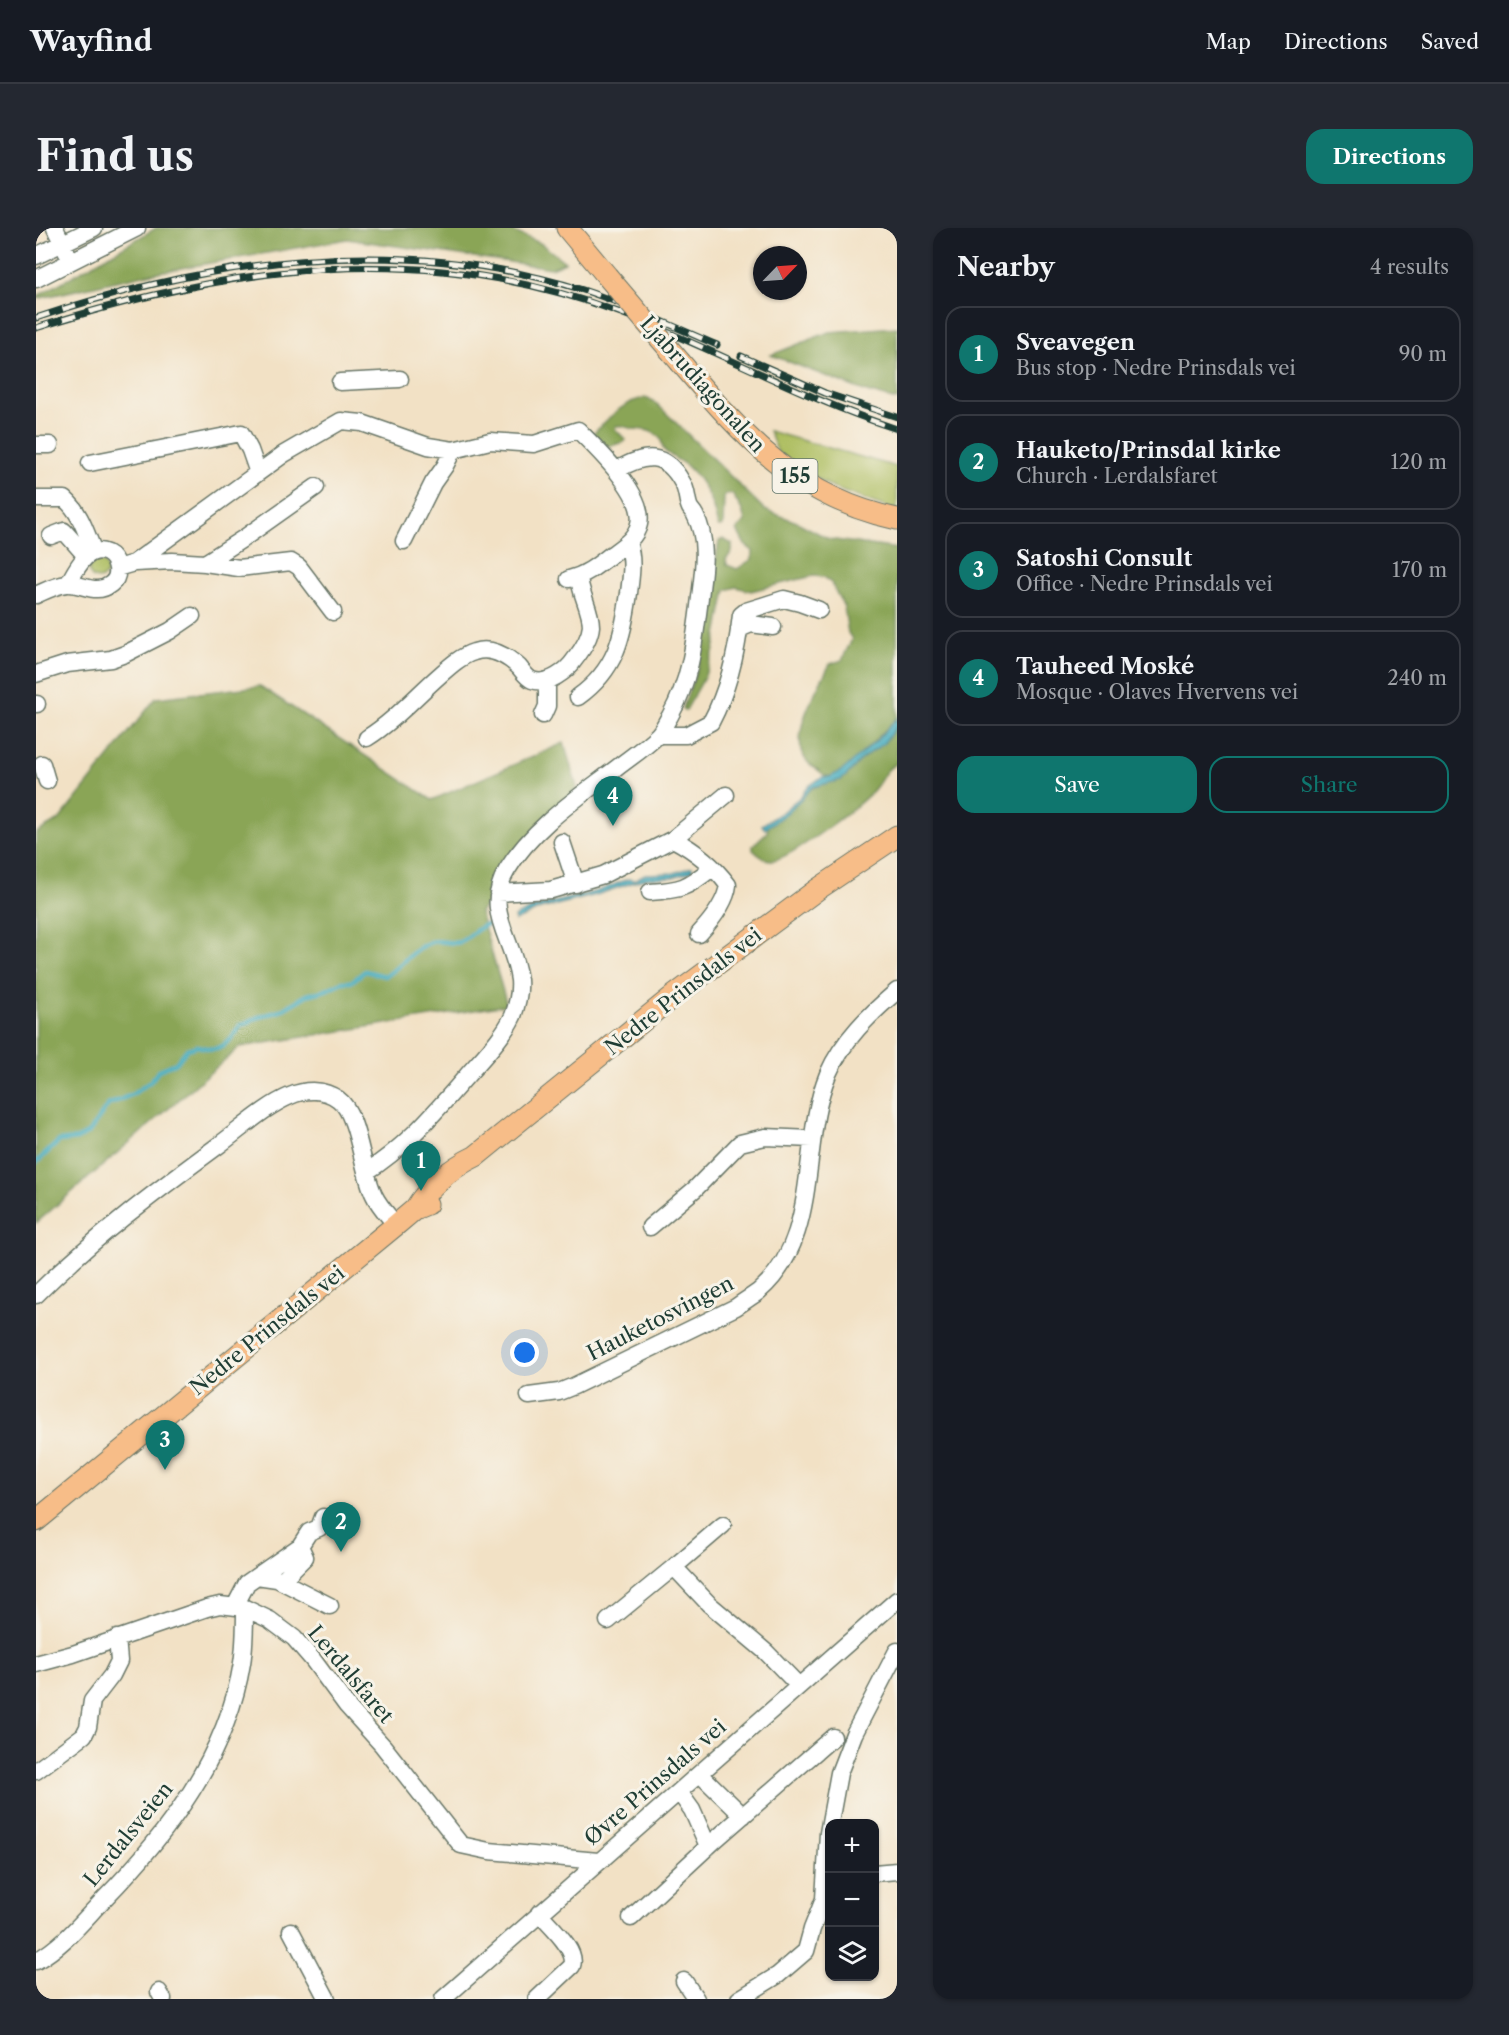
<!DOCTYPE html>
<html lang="en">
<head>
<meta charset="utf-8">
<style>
  body { margin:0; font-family:"Libre Caslon Text",serif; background:#242831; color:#f1f3f6 }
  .controls { position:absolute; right:18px; bottom:18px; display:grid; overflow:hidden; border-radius:12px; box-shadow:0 2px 4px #0004 }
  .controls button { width:54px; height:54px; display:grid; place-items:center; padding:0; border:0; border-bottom:2px solid #363941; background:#171b24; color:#f1f3f6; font:30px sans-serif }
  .compass { position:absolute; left:717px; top:18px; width:54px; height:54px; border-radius:50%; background:#171b24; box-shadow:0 2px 4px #0004; rotate:65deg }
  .you { position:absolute; left:489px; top:1125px; width:21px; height:21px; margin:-15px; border:4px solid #fff; border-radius:50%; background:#1a73e8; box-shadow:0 0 0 9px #1a73e833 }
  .badge { display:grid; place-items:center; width:39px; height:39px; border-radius:50%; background:#0f766e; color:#fff; font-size:20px; font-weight:700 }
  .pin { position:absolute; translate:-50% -50px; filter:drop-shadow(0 2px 3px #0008) }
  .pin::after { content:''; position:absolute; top:32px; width:21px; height:18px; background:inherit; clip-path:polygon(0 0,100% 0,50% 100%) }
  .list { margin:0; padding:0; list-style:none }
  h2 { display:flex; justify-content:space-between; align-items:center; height:78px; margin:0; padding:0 24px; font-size:26px }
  h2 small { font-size:20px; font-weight:400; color:#9ea1a6 }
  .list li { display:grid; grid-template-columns:39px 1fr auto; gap:18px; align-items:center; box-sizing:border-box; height:96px; margin:0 12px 12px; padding:0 12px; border:2px solid #363941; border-radius:18px }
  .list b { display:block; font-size:22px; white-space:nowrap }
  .list p { margin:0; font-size:20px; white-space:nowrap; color:#9ea1a6 }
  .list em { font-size:20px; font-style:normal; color:#9ea1a6 }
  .actions { display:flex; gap:12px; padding:18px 24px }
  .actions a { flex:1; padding:14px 0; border:2px solid #0f766e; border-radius:18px; text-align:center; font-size:21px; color:#0f766e }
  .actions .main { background:#0f766e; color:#fff }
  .icon { flex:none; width:33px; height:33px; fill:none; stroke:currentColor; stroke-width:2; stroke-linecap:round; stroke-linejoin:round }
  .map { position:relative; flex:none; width:861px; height:1771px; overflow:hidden; border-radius:18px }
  header { display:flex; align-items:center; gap:36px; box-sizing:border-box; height:84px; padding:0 30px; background:#171b24; border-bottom:2px solid #363941 }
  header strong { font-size:28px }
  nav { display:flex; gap:33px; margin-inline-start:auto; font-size:21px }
  .intro { display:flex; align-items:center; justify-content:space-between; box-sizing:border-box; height:144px; padding:0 36px }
  h1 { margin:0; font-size:42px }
  .button { padding:15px 27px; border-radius:18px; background:#0f766e; color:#fff; font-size:21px; font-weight:700 }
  main { display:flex; gap:36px; padding:0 36px }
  aside { flex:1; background:#171b24; border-radius:18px; box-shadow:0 2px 4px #0004 }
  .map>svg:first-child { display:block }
  .green { fill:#adbe61; stroke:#667e4a; stroke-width:1.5 }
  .forest { fill:#8aa557; stroke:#547146; stroke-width:1.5 }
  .water { fill:#40aabf; stroke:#30747a; stroke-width:1.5 }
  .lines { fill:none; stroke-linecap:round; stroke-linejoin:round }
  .stream { stroke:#40aabf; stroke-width:4.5 }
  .minor-casing { stroke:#697667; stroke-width:19 }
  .major-casing { stroke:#697667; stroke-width:23 }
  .minor { stroke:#fff; stroke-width:16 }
  .major { stroke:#f7bd88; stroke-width:21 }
  .rail-casing { stroke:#1f3d34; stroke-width:7 }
  .rail { stroke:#f7f3e8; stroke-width:4.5; stroke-dasharray:14; stroke-linecap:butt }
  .major-bridge-casing { stroke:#697667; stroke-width:23; stroke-linecap:butt }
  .major-bridge { stroke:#f7bd88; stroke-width:21 }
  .labels { text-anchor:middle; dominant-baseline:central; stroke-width:6; stroke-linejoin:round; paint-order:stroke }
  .shield { fill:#f7f3e8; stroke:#60746a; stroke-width:1.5 }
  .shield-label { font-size:20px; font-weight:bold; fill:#1f3d34 }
  .street-label { font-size:21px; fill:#1f3d34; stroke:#f7f3e8 }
</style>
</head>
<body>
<header>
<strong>Wayfind</strong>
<nav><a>Map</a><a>Directions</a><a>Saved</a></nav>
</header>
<div class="intro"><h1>Find us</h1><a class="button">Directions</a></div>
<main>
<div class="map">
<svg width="861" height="1771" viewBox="0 0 861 1771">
  <rect width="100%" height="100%" fill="#f7f3e8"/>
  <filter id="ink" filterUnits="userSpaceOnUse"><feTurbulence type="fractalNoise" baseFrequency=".0167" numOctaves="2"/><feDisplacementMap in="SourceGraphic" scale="12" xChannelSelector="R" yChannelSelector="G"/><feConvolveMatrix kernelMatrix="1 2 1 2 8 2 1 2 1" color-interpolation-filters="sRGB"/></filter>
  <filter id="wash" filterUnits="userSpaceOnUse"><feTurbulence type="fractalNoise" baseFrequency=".008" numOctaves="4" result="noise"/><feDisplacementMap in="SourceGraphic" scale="24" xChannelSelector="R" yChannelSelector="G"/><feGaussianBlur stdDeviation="1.35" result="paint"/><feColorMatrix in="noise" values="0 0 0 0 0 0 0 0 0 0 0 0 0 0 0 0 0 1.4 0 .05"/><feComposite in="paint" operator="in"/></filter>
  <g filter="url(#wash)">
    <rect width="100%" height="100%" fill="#f2e1c5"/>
    <path class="green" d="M 733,203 L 861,239 L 861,283 L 797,260 L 742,225 Z
      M53 342a9 9 0 1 1 18 0a9 9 0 1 1-18 0Z"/>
    <path class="forest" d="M 120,0 L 469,0 L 504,15 L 529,34 L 515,40 L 311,11 L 112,46 L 0,71 L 0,69 Z
      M 861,99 L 861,172 L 831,164 L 735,127 L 793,104 Z
      M 610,170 L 621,176 L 729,282 L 761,294 L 793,311 L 861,321 L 861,490 C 848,502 811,545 795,548 C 788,550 785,543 779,540 C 744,519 780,463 794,436 L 806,432 L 816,411 L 812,405 L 808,379 L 795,355 L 788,349 L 777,348 L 715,363 L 700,359 L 690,362 L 678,422 L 668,450 L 650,482 L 648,482 L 647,480 L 662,438 L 683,313 L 687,311 L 696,316 L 696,324 L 690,331 L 691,337 L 701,341 L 716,331 L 717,323 L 709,317 L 701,302 L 709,293 L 706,282 L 696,266 L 691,266 L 688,269 L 687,298 L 682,299 C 677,275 669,255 651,238 C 645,233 632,227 628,222 C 625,218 627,213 623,209 C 615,201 607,202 598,201 C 591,200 587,197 580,198 L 579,201 L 590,212 L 588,214 L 571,219 L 555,211 L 555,208 C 570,193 587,172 610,170 Z
      M 224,458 L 396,572 L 528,515 L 541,559 L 444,684 L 471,777 L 204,819 L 0,995 L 0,605 L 23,592 L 120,470 Z
      M 861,498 L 861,535 C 848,542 848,549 840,559 C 829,574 754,631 737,632 C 729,633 722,627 717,622 L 717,617 L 731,604 L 732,599 L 752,584 L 774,561 L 811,547 L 828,529 L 847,516 Z"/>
    <path class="water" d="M 861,490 L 861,498 L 847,516 L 828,529 L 811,547 L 805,552 L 777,559 L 752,584 L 729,601 L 726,597 L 745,585 L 764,569 L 773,558 L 786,549 L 794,549 L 807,542 L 840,513 Z
      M 656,639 L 657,643 L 637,649 L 610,650 L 560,667 L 504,681 L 479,693 L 478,689 L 499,679 L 562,663 L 592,651 L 598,652 L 609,646 L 638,645 Z"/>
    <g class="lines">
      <path class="stream" d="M 0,935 L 23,913 L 42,911 L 53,904 L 72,877 L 97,866 L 115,853 L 123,842 L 140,835 L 151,821 L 161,818 L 176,821 L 185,819 L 196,810 L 204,798 L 223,789 L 244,783 L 271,767 L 290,762 L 306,754 L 315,754 L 329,743 L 349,748 C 365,739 377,720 395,714 C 405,711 415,717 424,714 C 434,709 441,699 452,696"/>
    </g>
  </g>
  <g filter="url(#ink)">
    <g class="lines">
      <g class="minor-casing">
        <path id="minor" d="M 19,0 L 31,25
          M 0,28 L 58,0
          M 0,51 L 101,0
          M 304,154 L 364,151
          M 0,217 L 14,217
          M 54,235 L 205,205 L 214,222 L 222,245
          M 0,271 L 29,271 C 45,285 50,305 58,324
          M 15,308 L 28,303 L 50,328
          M 368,313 L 397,255 L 409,238 L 417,222
          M 99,335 L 136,333 L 169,335 L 203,340 L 255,334 L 263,339 L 297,384
          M 169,335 L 208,310 L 280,259
          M 81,340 L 98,335 L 248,226 L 305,193 L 326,195 L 392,218 L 417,222 L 454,213 L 498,216 L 542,202 C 562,222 610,267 603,296 C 600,310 587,318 576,326 C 562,337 550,347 533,351
          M 0,367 C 9,363 20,357 31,356 C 46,355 60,368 75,356 C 80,352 82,346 81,340 C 80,333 77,328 71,325 C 51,316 40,342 32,356
          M 703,401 L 715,396 L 737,399
          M 0,446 L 31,436 L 75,431 L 89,426 L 134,403 L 156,388
          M 542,469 C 580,442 587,409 593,365 C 595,347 598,332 592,315
          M 0,476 L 1,476
          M 507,487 L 511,478 L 511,452
          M 622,507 L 650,507 L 675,494 C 692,462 701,424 705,387 L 710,383 L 748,371 L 764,375 L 783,382
          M 331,510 C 358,493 380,468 404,447 C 414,438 425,428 438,424 C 455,418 471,428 483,439 C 487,444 491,450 496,452 C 512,458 531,443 539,431 C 546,422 554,410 555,398 C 555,381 544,366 543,349
          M 6,536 L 11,553
          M 637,611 C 658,622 678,638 692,657 C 690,675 675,693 663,706
          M 526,614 L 540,656
          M 614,664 C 645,662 651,660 676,640
          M 462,665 L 515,662 L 567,647 L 637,611 L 690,567
          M 330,944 C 369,920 399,884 429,850 C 446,830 466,811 477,788 C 481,777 484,763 483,752 C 478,711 446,683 471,642 C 497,599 543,569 582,539 C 595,529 610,519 622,507 C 627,502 630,494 634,488 C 654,452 658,418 663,378 C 666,349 674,314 659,287 C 658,284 655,282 654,280 C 650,272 652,263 646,254 C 629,223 608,226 581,242
          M 614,999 L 659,961 L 704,915 L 729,909 L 776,911
          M 0,1067 C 56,1011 119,964 183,917 C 205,901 230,878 254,868 C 270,861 288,861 302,871 C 323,886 325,941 338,967 C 343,978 352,987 360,997
          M 493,1168 L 523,1164 L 538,1158 L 700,1079 C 707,1074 715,1069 722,1064 C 786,1010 763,916 792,846 C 806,813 834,786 861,763
          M 638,1339 L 687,1297
          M 221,1348 L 241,1351 L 248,1350 L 269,1329 L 264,1318 L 273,1304 L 283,1300 L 287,1289
          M 241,1351 L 294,1378
          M 199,1378 L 211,1355 L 264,1318
          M 572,1393 L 638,1339 L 673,1376 L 730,1424 L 763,1458
          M 0,1436 L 37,1426 L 171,1380 L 184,1377 L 209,1380 L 234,1392 L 258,1410 L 277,1432 L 311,1478 L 347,1518 L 425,1617 L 453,1623 L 562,1633
          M 0,1543 L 48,1507 L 52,1499 L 56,1473 L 76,1447 L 83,1433 L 81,1410
          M 664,1546 L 707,1588
          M 643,1564 L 656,1582 L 672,1618
          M 838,1645 L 861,1643
          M 595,1690 L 679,1612 L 797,1509
          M 255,1703 L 291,1771
          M 0,1733 C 28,1717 45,1695 67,1672 C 131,1607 191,1528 206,1435 C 209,1417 209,1398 209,1380
          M 648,1753 L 660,1771
          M 123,1764 L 127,1771
          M 407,1771 L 861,1372
          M 501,1771 L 536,1738 C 542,1722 514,1698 503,1685
          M 703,1771 L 742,1747 L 770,1723 L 776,1701 L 788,1671 L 792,1605 L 803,1545 L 818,1506 L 861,1423"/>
      </g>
      <g class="major-casing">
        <path id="major" d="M 531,0 L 571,48
          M 645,135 C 708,209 761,270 861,291
          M 379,981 C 393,958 415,940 440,928 L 635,770 L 782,661 L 861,608
          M 0,1293 L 360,997 L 379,981 L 391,976"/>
      </g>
      <use href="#minor" class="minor"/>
      <use href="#major" class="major"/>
      <g class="rail-casing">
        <path id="rail" d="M 0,90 C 178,30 365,5 547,62 C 593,77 636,98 681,117
          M 0,100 C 197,37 387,10 585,85 C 679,121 766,170 861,201
          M 705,128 L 789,165 L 861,189"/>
      </g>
      <use href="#rail" class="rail"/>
      <g class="major-bridge-casing">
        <path id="major-bridge" d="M 571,48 L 645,135"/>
      </g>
      <use href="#major-bridge" class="major-bridge"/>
    </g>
  </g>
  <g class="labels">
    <rect class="shield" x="736.5" y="231" width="45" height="34" rx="4.5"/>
    <g class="shield-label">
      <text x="759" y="248">155</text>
    </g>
    <g class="street-label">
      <text transform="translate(667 156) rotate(48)">Ljabrudiagonalen</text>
      <text transform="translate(647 763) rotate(-38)">Nedre Prinsdals vei</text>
      <text transform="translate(624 1090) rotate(-27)">Hauketosvingen</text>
      <text transform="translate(231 1102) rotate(-39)">Nedre Prinsdals vei</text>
      <text transform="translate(315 1446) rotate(50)">Lerdalsfaret</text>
      <text transform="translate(619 1554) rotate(-41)">Øvre Prinsdals vei</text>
      <text transform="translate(92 1606) rotate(-51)">Lerdalsveien</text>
    </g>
  </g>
</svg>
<div class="controls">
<button>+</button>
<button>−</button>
<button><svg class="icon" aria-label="layers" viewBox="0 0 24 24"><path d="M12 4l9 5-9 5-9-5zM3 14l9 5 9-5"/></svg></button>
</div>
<svg class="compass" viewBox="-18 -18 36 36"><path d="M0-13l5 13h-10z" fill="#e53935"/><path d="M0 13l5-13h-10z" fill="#9ea1a6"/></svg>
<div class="you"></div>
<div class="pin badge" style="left:385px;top:963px">1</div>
<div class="pin badge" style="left:305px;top:1324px">2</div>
<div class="pin badge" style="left:129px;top:1242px">3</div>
<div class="pin badge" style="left:577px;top:598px">4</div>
</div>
<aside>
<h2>Nearby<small>4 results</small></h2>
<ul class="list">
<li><span class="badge">1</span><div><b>Sveavegen</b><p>Bus stop · Nedre Prinsdals vei</p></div><em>90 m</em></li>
<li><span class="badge">2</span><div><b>Hauketo/Prinsdal kirke</b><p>Church · Lerdalsfaret</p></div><em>120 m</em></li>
<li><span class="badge">3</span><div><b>Satoshi Consult</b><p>Office · Nedre Prinsdals vei</p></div><em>170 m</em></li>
<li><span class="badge">4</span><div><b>Tauheed Moské</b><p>Mosque · Olaves Hvervens vei</p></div><em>240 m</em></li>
</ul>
<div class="actions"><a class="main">Save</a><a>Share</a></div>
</aside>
</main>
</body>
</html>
